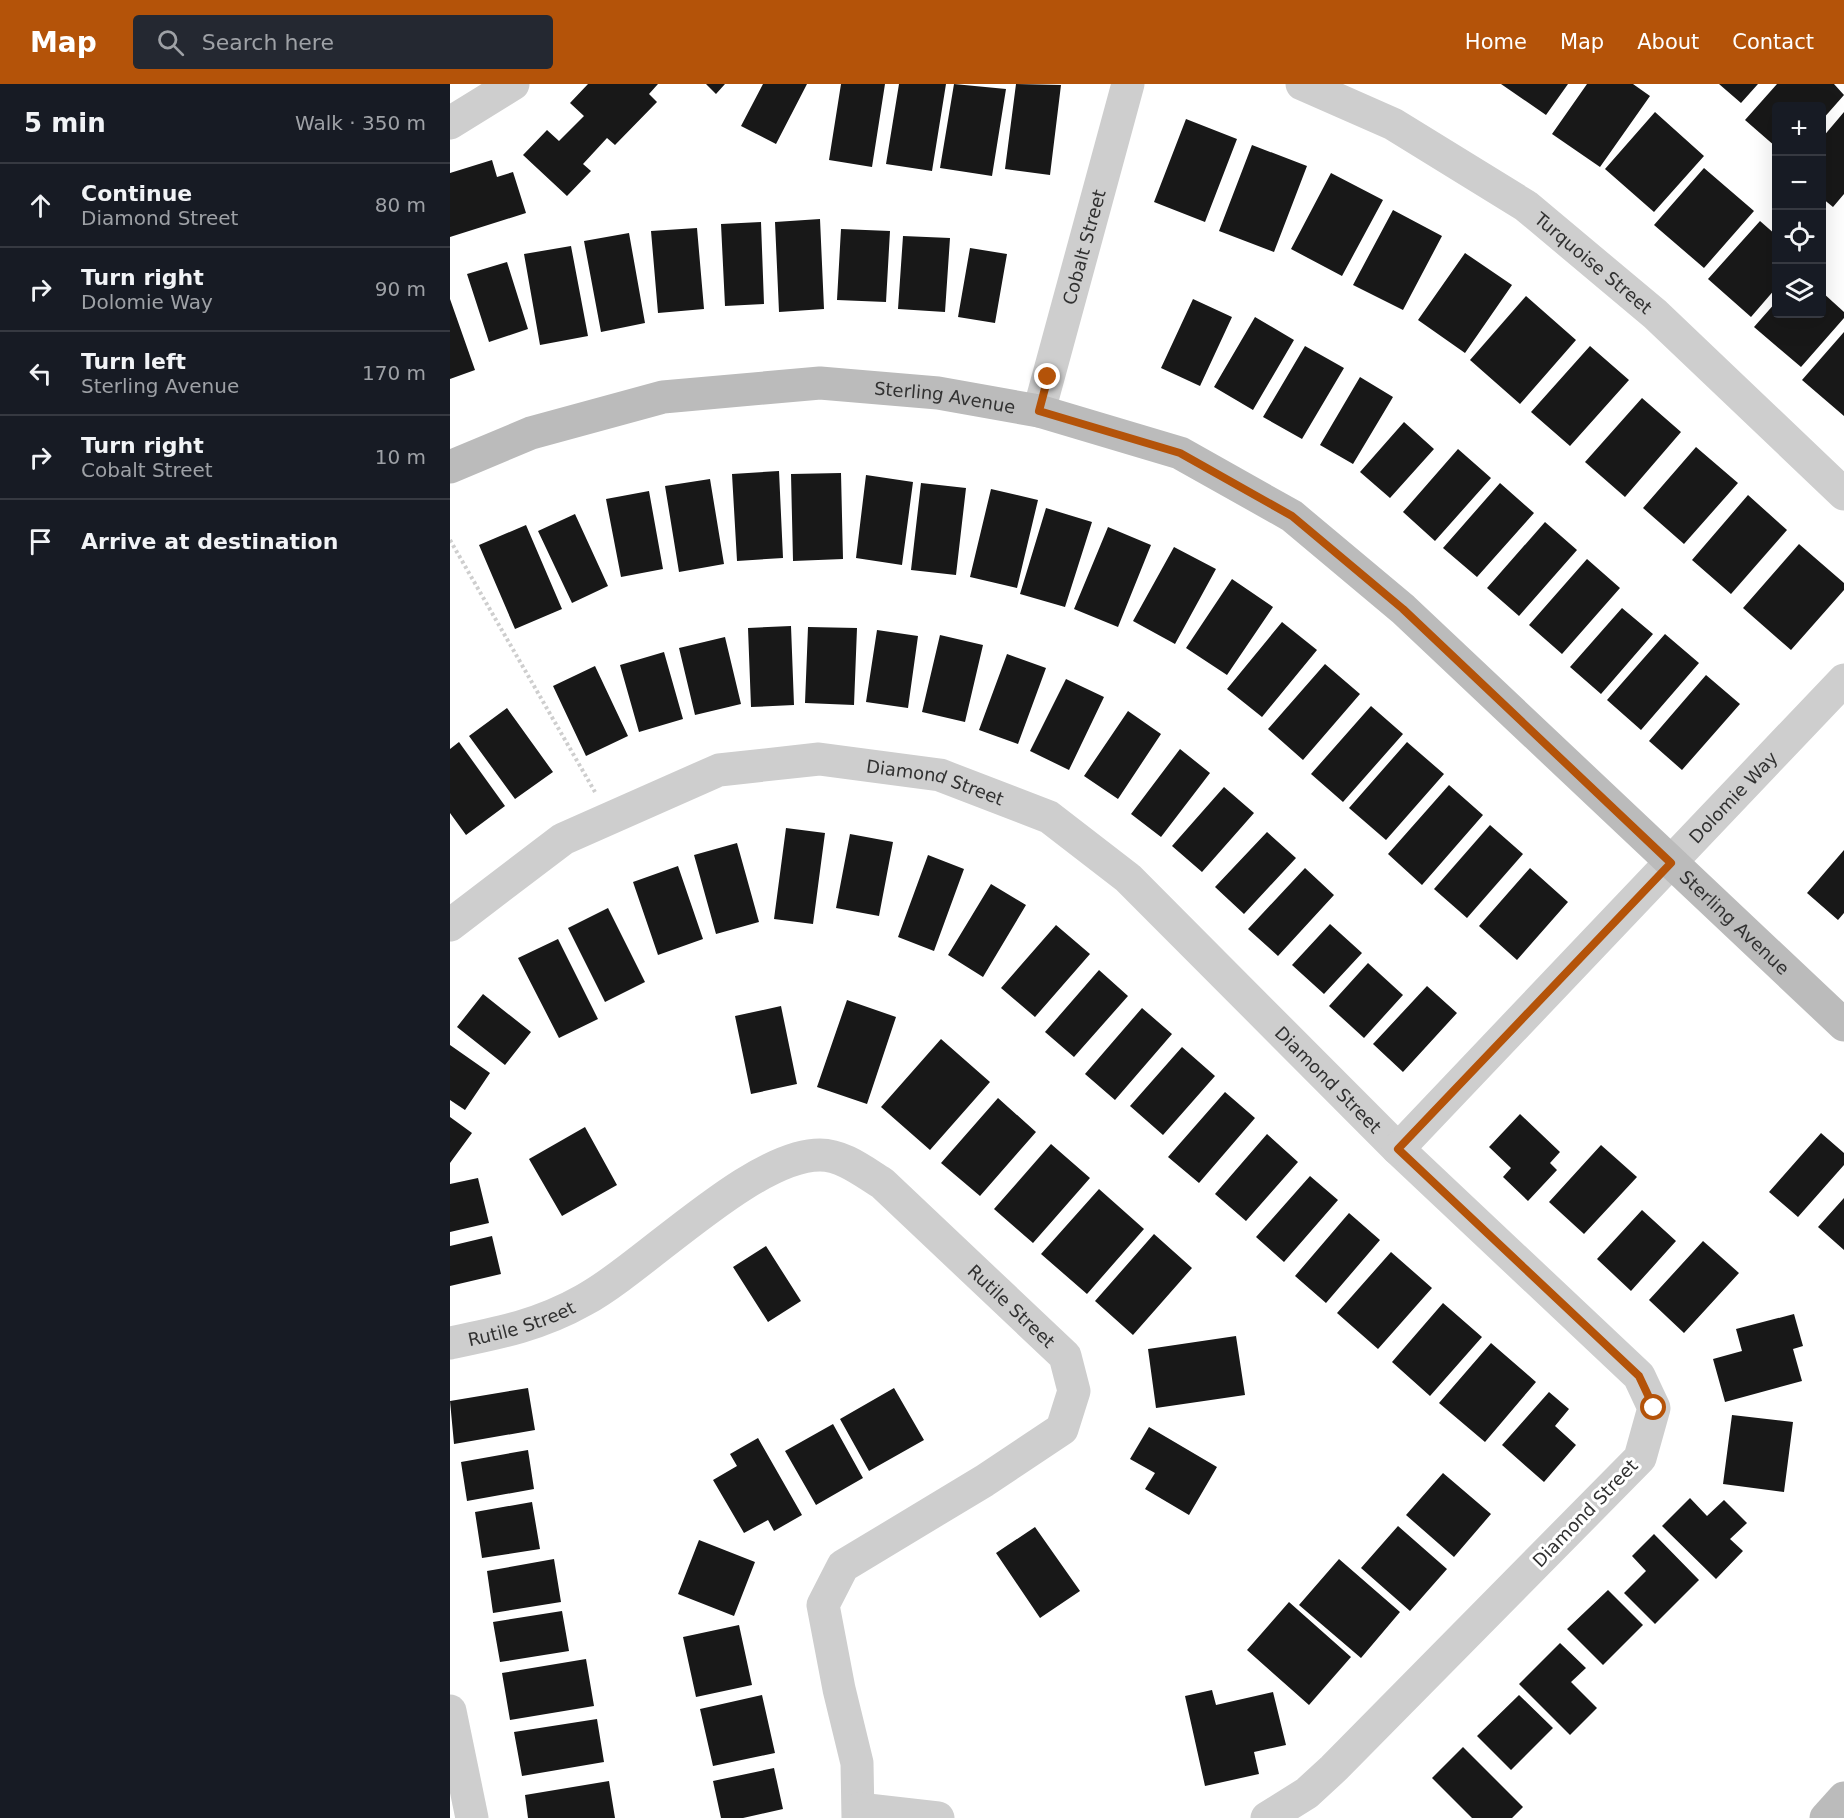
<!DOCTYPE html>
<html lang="en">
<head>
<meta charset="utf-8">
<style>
  body { margin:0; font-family:"DejaVu Sans",sans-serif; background:#242831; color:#f1f3f6 }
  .controls { position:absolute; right:18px; top:18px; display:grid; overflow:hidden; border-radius:6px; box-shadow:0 6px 24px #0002 }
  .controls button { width:54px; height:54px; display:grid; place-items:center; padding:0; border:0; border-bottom:2px solid #363941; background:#171b24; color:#f1f3f6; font:30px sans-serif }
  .stop { position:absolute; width:18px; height:18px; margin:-14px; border:4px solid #b45309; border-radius:50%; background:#fff }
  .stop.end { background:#b45309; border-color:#fff; box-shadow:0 2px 6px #0008 }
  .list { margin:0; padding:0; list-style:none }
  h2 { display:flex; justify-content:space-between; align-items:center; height:78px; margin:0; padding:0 24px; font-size:26px }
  h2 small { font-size:20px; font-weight:400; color:#9ea1a6 }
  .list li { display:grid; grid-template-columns:39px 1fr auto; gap:18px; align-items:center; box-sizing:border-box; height:84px; padding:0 24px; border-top:2px solid #363941 }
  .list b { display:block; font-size:22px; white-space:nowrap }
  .list p { margin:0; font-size:20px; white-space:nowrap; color:#9ea1a6 }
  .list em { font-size:20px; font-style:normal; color:#9ea1a6 }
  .icon { flex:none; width:33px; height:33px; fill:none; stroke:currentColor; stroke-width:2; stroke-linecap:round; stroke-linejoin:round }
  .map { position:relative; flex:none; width:1394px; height:1734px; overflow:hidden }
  header { display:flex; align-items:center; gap:36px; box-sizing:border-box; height:84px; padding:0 30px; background:#b45309; color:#fff }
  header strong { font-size:28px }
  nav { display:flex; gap:33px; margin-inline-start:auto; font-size:21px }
  .search { width:420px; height:54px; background:#242831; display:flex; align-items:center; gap:15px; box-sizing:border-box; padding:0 21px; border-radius:6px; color:#9ea1a6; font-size:22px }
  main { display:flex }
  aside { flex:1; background:#171b24 }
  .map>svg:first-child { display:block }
  .building { fill:#181818 }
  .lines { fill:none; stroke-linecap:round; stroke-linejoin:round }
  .path { stroke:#cecece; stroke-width:4; stroke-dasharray:3 3; stroke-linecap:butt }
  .street { stroke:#cecece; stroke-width:33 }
  .secondary { stroke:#bbb; stroke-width:33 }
  .route { stroke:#b45309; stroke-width:8 }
  .labels { text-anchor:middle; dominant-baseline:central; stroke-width:6; stroke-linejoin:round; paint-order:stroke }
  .street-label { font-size:18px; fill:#313131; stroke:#fff }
</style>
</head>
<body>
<header>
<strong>Map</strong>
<div class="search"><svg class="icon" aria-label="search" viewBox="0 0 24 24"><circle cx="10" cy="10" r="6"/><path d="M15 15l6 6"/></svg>Search here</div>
<nav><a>Home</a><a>Map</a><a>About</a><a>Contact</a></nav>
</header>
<main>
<aside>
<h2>5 min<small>Walk · 350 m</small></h2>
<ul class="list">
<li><svg class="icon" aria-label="ahead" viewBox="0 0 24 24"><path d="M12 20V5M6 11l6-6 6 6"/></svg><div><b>Continue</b><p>Diamond Street</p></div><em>80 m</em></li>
<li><svg class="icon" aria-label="right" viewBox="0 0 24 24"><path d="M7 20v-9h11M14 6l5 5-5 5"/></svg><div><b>Turn right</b><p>Dolomie Way</p></div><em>90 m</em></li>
<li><svg class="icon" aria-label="left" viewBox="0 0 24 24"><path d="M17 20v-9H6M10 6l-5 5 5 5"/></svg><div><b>Turn left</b><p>Sterling Avenue</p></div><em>170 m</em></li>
<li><svg class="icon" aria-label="right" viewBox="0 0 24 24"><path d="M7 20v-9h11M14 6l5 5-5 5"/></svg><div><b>Turn right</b><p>Cobalt Street</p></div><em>10 m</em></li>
<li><svg class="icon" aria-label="arrive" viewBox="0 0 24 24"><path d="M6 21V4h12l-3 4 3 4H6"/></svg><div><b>Arrive at destination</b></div></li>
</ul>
</aside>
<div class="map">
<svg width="1394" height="1734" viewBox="0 0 1394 1734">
  <rect width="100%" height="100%" fill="#fff"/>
  <path class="building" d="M 138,0 L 208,0 L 199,10 L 207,18 L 165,61 L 157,54 L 133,80 L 141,87 L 117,112 L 73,71 L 97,46 L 109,57 L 134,32 L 120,19 Z
    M 256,0 L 275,0 L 266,10 Z
    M 313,0 L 357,0 L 326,60 L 291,42 Z
    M 391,0 L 435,0 L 422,83 L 379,76 Z
    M 449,0 L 496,0 L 482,87 L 436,80 Z
    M 504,0 L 556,5 L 542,92 L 490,84 Z
    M 566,0 L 611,1 L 600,91 L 555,85 Z
    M 1051,0 L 1118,0 L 1096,31 Z
    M 1137,0 L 1183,0 L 1200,12 L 1150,83 L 1102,50 Z
    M 1269,0 L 1308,0 L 1291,19 Z
    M 1327,0 L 1384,0 L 1394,11 L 1372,36 L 1372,22 L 1326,22 L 1326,63 L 1295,36 Z
    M 1205,28 L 1254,72 L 1204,128 L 1155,85 Z
    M 1394,28 L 1394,110 L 1383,123 L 1372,114 L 1372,54 Z
    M 736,35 L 787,55 L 755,138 L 704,118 Z
    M 802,61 L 857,82 L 824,168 L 769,147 Z
    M 42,76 L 47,93 L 63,88 L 76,129 L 0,153 L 0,89 Z
    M 1254,84 L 1304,127 L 1254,184 L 1204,141 Z
    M 881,89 L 933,116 L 892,192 L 841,165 Z
    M 943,126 L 992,152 L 953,226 L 903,201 Z
    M 370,135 L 374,225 L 329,228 L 325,138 Z
    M 1310,137 L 1326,151 L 1326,204 L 1301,233 L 1258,195 Z
    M 311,138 L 314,220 L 275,222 L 271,140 Z
    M 247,144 L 254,225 L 208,229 L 201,147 Z
    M 391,145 L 440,147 L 436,218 L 387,216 Z
    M 179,149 L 195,239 L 151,248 L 134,157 Z
    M 453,152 L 500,154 L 495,228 L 448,225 Z
    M 121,162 L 138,252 L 90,261 L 74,170 Z
    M 520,164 L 557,170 L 545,239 L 508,233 Z
    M 1015,169 L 1062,201 L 1015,269 L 968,236 Z
    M 57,178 L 78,245 L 39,258 L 17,190 Z
    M 1372,208 L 1394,228 L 1394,234 L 1351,283 L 1304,243 L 1326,218 L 1326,230 L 1372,230 Z
    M 1076,212 L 1126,256 L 1070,320 L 1020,276 Z
    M 0,215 L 25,286 L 0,295 Z
    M 743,215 L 782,233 L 750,302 L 711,284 Z
    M 805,233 L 844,256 L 803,326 L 764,303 Z
    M 1394,248 L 1394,332 L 1352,296 Z
    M 855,262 L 894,284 L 852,355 L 813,333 Z
    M 1140,262 L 1179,296 L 1120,362 L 1081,328 Z
    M 910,293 L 943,313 L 903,380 L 870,361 Z
    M 1192,314 L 1231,348 L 1175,413 L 1135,378 Z
    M 954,338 L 984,365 L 940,414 L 910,388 Z
    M 1246,363 L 1288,399 L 1234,460 L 1193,424 Z
    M 1008,365 L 1041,394 L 985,457 L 953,428 Z
    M 329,387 L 333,474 L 287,477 L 282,390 Z
    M 391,389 L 393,475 L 343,477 L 341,390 Z
    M 416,391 L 463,398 L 452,481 L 406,474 Z
    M 260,395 L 274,480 L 229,488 L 215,402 Z
    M 471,399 L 516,404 L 506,491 L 461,486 Z
    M 1050,399 L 1084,429 L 1027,493 L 993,464 Z
    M 541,405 L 588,416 L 567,504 L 520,493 Z
    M 199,407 L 213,485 L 171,493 L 156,415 Z
    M 1298,411 L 1337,446 L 1281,510 L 1242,476 Z
    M 596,424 L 642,438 L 615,523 L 570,510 Z
    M 125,430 L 158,502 L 122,519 L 88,447 Z
    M 1095,438 L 1127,466 L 1069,532 L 1037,504 Z
    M 76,441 L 112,525 L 65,545 L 29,461 Z
    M 658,443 L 701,461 L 668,543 L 624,525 Z
    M 1349,460 L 1394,499 L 1394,506 L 1341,566 L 1293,524 Z
    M 724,463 L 766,485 L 725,560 L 683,537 Z
    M 1137,475 L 1170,504 L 1112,570 L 1079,541 Z
    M 782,495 L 823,523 L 777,591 L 736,564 Z
    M 1172,524 L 1203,550 L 1151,610 L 1120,583 Z
    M 832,538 L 867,566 L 812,633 L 777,605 Z
    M 341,542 L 344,621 L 301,623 L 298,544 Z
    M 358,543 L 407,544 L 404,621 L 355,619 Z
    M 427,546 L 468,552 L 458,624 L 416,618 Z
    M 1215,550 L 1249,579 L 1191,646 L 1157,616 Z
    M 490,551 L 533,561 L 515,638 L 472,628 Z
    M 275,553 L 291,620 L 245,631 L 229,564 Z
    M 214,568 L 233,635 L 189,648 L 170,581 Z
    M 557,570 L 596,584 L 568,660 L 529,646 Z
    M 875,580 L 910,610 L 853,676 L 818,645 Z
    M 145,582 L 178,652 L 136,672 L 103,602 Z
    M 1256,591 L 1290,620 L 1232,686 L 1199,657 Z
    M 616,595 L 654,613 L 619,686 L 580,667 Z
    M 921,622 L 953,650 L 893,718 L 861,690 Z
    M 57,624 L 103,688 L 65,715 L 19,652 Z
    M 678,627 L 711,650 L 668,715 L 634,692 Z
    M 9,658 L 55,722 L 16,751 L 0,729 L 0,665 Z
    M 957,658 L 994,690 L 936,756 L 899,724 Z
    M 730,665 L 760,689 L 711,753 L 681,730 Z
    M 999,701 L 1033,731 L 972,801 L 938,770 Z
    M 774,703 L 804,729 L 752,788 L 722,762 Z
    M 1040,741 L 1073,770 L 1017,834 L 984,805 Z
    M 336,744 L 375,749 L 363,840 L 324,835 Z
    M 817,748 L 846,774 L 794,830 L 765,803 Z
    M 400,750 L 443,758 L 429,832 L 386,824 Z
    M 287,759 L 309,838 L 266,850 L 244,771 Z
    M 1394,766 L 1394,829 L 1388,836 L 1357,809 Z
    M 478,771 L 514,785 L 484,867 L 448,853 Z
    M 228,782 L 253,855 L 208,871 L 183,798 Z
    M 855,784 L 884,811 L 828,872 L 798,845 Z
    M 1080,784 L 1118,818 L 1067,876 L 1029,842 Z
    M 541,800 L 576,821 L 533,893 L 498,871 Z
    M 158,824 L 195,898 L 155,918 L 118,844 Z
    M 880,840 L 912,869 L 874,910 L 842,881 Z
    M 606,841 L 640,870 L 585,933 L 551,904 Z
    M 108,855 L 148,935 L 109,954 L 68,874 Z
    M 918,879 L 953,911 L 914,954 L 879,922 Z
    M 649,886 L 678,912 L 624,973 L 595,948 Z
    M 977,902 L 1007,929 L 953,988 L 923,960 Z
    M 33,910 L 81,948 L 55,981 L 7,943 Z
    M 397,916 L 446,933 L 417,1020 L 367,1003 Z
    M 331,922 L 347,1000 L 301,1010 L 285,932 Z
    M 692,924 L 722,950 L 665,1016 L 635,990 Z
    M 491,955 L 540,998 L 480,1066 L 431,1023 Z
    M 0,961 L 40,989 L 15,1026 L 0,1016 Z
    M 732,963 L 765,992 L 713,1051 L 680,1022 Z
    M 775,1008 L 805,1034 L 749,1099 L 718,1073 Z
    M 548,1014 L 586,1048 L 530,1112 L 491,1079 Z
    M 1070,1030 L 1110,1068 L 1100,1079 L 1107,1086 L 1078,1117 L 1053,1093 L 1061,1084 L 1039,1063 Z
    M 0,1033 L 22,1049 L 0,1079 Z
    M 135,1043 L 167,1101 L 112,1132 L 79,1075 Z
    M 1371,1049 L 1394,1069 L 1394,1081 L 1348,1133 L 1319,1108 Z
    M 817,1050 L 848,1078 L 796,1137 L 765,1110 Z
    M 601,1060 L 640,1094 L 583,1159 L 544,1125 Z
    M 1151,1061 L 1187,1093 L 1134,1150 L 1099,1118 Z
    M 860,1092 L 888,1116 L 834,1178 L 806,1153 Z
    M 28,1094 L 39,1139 L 0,1148 L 0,1100 Z
    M 649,1105 L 694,1145 L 637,1210 L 591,1170 Z
    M 1394,1114 L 1394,1166 L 1368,1143 Z
    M 1192,1126 L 1226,1157 L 1181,1207 L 1147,1175 Z
    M 899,1129 L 930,1156 L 876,1219 L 845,1192 Z
    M 704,1150 L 742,1184 L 683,1251 L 645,1217 Z
    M 42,1152 L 51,1190 L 0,1202 L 0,1162 Z
    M 1253,1157 L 1289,1189 L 1234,1249 L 1199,1216 Z
    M 316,1162 L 351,1217 L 318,1238 L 283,1183 Z
    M 941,1168 L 982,1204 L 928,1265 L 887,1229 Z
    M 993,1219 L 1032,1253 L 980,1312 L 942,1278 Z
    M 1344,1230 L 1353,1262 L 1343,1265 L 1352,1297 L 1275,1318 L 1263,1275 L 1292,1267 L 1286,1245 Z
    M 786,1252 L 795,1311 L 706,1324 L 698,1265 Z
    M 1041,1259 L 1086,1298 L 1035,1358 L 989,1319 Z
    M 78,1304 L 85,1346 L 4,1360 L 0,1317 Z
    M 444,1304 L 474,1356 L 419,1387 L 390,1335 Z
    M 1099,1308 L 1119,1325 L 1105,1342 L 1126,1361 L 1094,1398 L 1052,1361 Z
    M 1282,1331 L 1343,1338 L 1334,1408 L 1273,1400 Z
    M 383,1340 L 413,1394 L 366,1421 L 335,1367 Z
    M 699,1343 L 767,1383 L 739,1431 L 695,1405 L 705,1389 L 680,1375 Z
    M 308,1354 L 352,1431 L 324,1447 L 318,1436 L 294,1449 L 263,1396 L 287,1382 L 280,1370 Z
    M 78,1366 L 84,1405 L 17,1417 L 11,1378 Z
    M 993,1389 L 1041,1430 L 1004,1473 L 956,1431 Z
    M 1240,1414 L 1257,1432 L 1274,1416 L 1297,1439 L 1280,1455 L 1293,1467 L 1266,1495 L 1212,1442 Z
    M 82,1418 L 90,1465 L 32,1474 L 25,1428 Z
    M 948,1442 L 997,1485 L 960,1527 L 911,1484 Z
    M 585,1443 L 630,1507 L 590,1534 L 546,1469 Z
    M 1204,1450 L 1249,1496 L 1205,1540 L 1174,1509 L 1196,1487 L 1182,1472 Z
    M 249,1456 L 305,1478 L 284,1532 L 228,1510 Z
    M 104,1475 L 111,1518 L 43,1529 L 37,1487 Z
    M 889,1475 L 950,1528 L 911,1574 L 849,1521 Z
    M 1158,1506 L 1193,1541 L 1153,1581 L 1117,1545 Z
    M 839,1518 L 901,1573 L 859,1621 L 797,1566 Z
    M 112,1527 L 119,1567 L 50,1578 L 43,1538 Z
    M 289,1541 L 302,1601 L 246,1613 L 233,1553 Z
    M 1110,1559 L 1136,1584 L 1121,1598 L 1147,1624 L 1120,1651 L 1069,1600 Z
    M 136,1575 L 144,1622 L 60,1636 L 52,1589 Z
    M 762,1606 L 766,1621 L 823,1608 L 836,1661 L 804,1668 L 809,1690 L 755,1702 L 735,1612 Z
    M 312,1611 L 325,1669 L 263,1682 L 250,1625 Z
    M 1069,1611 L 1103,1644 L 1061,1686 L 1027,1652 Z
    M 147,1635 L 154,1678 L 72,1692 L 64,1648 Z
    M 1013,1663 L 1073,1723 L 1062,1734 L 1022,1734 L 982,1694 Z
    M 324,1684 L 333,1725 L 293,1734 L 271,1734 L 263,1697 Z
    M 159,1697 L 165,1734 L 78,1734 L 75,1711 Z"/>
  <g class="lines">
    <path class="path" d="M 0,456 L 145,708"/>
    <g class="street">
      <path id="s1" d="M 852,0 L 943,40 L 1076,122 L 1205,230 L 1394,410"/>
      <path d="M 0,39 L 63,0"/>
      <path id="s2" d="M 589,327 L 678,0"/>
      <path id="s3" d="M 0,841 L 113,755 L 269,686 L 369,675 L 490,691 L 599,733 L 678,794 L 948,1065 L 1189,1292 L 1204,1324 L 1190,1374 L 883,1685 L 857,1709 L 817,1734"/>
      <path id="s4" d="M 948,1065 L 1394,596"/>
      <path id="s5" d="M 0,1259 C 49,1249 90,1241 134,1216 C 196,1182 302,1071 370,1071 C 393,1071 414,1088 432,1099 L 615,1272 L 624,1307 L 612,1345 L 534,1397 L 393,1482 L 373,1521 L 389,1605 L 407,1679 L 408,1734"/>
      <path d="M 0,1627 L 22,1734"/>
      <path d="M 409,1725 L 488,1734"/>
    </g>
    <g class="secondary">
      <path id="s6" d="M 0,383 L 81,349 L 213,313 L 370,299 L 488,309 L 589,327 L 730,369 L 842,432 L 953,525 L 1394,941"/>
      <path d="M 1376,1734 L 1394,1714"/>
    </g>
  </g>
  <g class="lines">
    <path class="route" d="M 598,293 L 589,327 L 730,369 L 842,432 L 953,525 L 1221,779 L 948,1065 L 1189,1292 L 1204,1324"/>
  </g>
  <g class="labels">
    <g class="street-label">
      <text stroke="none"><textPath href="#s2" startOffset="170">Cobalt Street</textPath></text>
      <text stroke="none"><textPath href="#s1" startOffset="344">Turquoise Street</textPath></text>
      <text stroke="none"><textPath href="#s6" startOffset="508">Sterling Avenue</textPath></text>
      <text stroke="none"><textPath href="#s3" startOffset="532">Diamond Street</textPath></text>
      <text stroke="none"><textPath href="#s4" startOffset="486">Dolomie Way</textPath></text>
      <text stroke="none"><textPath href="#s6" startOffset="1480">Sterling Avenue</textPath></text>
      <text stroke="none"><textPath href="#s3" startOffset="1036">Diamond Street</textPath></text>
      <text stroke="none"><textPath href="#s5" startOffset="669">Rutile Street</textPath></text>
      <text stroke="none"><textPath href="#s5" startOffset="74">Rutile Street</textPath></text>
      <text transform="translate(1135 1429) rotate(-46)">Diamond Street</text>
    </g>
  </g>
</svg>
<div class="controls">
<button>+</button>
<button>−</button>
<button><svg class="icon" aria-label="locate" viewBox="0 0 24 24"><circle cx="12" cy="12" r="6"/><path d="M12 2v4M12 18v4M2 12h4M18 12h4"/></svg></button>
<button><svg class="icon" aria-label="layers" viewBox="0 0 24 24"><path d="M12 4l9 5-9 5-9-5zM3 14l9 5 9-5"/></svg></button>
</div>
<div class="stop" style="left:1204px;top:1324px"></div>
<div class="stop end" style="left:598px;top:293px"></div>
</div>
</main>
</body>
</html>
